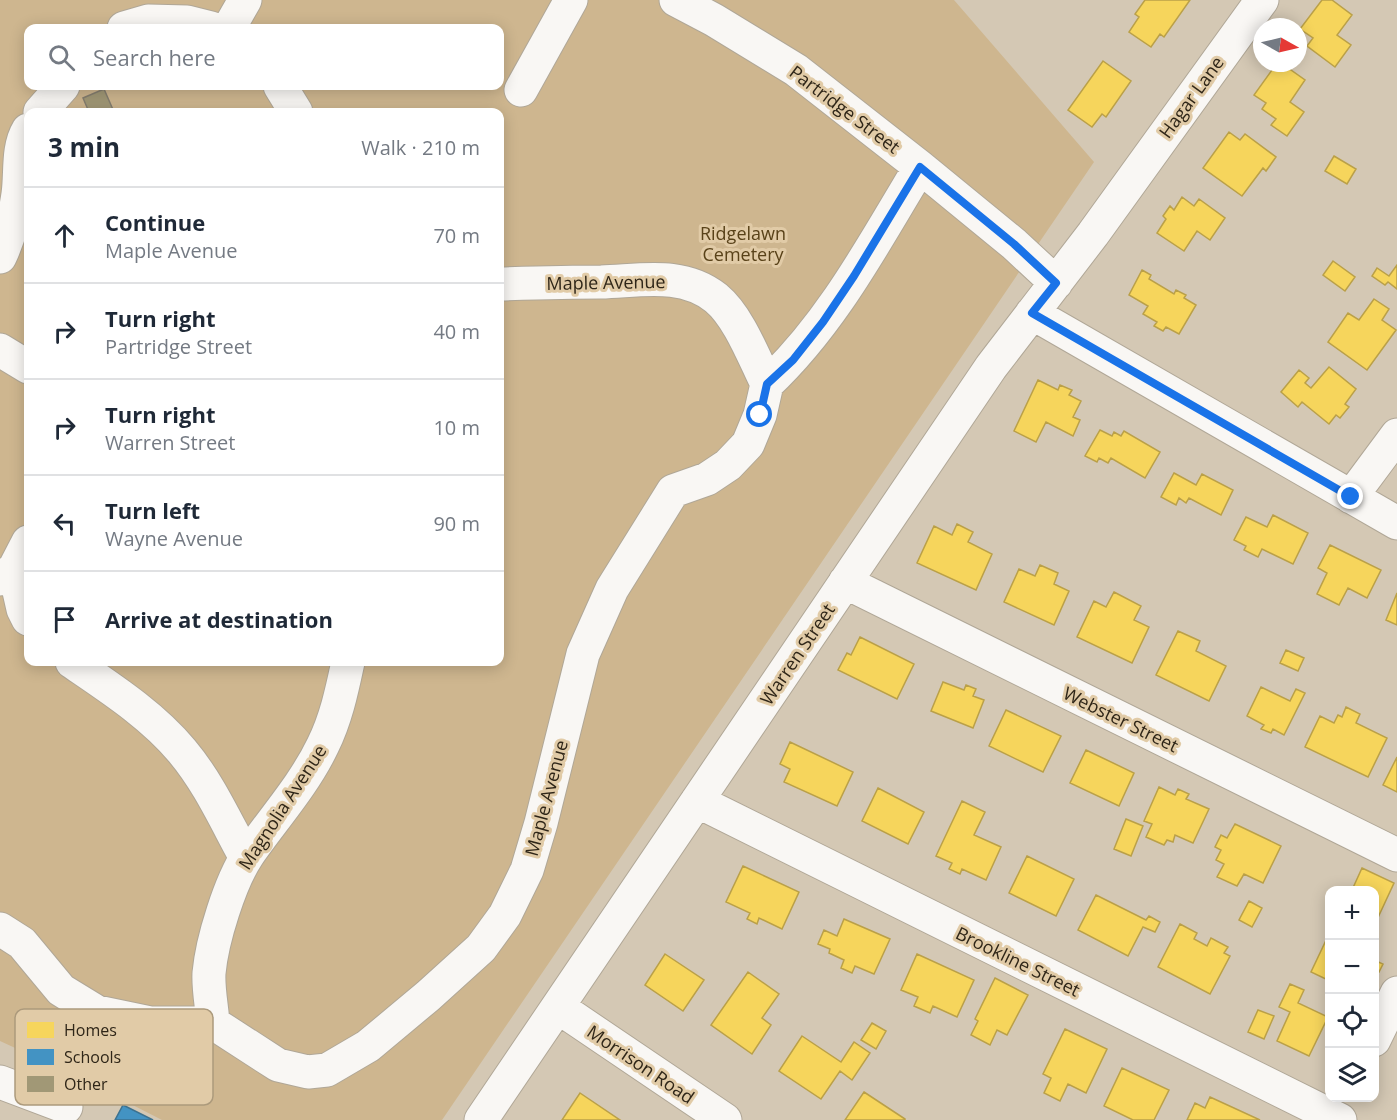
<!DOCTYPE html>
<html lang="en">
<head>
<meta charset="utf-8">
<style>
  body { margin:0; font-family:"Open Sans",sans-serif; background:#f2f2f3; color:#1f2937 }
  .controls { position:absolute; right:18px; bottom:18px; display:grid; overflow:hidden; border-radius:12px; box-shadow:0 3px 15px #0003 }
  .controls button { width:54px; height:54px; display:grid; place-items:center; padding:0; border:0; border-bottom:2px solid #e0e1e3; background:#fff; color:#1f2937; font:30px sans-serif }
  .compass { position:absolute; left:1253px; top:18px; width:54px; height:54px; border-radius:50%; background:#fff; box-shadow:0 3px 15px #0003; rotate:98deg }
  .stop { position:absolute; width:18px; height:18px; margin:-14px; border:4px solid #1a73e8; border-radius:50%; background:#fff }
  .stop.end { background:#1a73e8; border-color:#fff; box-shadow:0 2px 6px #0008 }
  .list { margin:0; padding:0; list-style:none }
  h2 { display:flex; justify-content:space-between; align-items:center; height:78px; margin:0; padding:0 24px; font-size:26px }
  h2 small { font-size:20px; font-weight:400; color:#747a83 }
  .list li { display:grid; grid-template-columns:39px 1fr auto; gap:18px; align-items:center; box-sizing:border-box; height:96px; padding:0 24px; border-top:2px solid #e0e1e3 }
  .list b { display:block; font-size:22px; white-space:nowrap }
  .list p { margin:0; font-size:20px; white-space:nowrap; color:#747a83 }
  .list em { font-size:20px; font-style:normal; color:#747a83 }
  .icon { flex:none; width:33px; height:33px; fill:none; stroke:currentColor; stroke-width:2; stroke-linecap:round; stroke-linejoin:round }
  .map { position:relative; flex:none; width:1397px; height:1120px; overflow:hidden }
  .search { position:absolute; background:#fff; box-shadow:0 3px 15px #0003; left:24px; top:24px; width:480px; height:66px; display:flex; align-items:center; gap:15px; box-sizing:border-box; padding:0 21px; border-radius:12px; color:#747a83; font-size:22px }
  .panel { position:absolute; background:#fff; box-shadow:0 3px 15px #0003; left:24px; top:108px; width:480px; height:558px; border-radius:12px }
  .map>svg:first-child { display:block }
  .green { fill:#ceb68f; fill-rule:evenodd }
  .homes { fill:#f6d55c; stroke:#baa048; stroke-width:1.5 }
  .schools { fill:#4393c3; stroke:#3d7290; stroke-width:1.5 }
  .building { fill:#a19876; stroke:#857e6f; stroke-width:1.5 }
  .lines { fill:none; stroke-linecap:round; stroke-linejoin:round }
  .minor-casing { stroke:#b0a797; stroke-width:35 }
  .minor { stroke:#f9f7f4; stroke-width:33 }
  .route { stroke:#1a73e8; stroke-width:8 }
  .labels { text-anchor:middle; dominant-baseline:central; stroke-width:6; stroke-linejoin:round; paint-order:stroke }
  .street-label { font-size:18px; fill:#2f2618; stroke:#e1cba7 }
  .park-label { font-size:18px; fill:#594219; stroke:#e1cba7 }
  .key { fill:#e1cba7; stroke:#ac9a7c; stroke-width:1.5 }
  .key-label { font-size:16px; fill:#2f2618 }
</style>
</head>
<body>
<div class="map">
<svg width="1397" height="1120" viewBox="0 0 1397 1120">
  <rect width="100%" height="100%" fill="#d4c8b4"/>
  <path class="green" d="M 0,0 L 954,0 L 1094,162 L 442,1120 L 162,1120 L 76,1076 L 0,1041 ZM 28,28 L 500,28 L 500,86 L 28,86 ZM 28,112 L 500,112 L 500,662 L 28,662 Z"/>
  <path class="homes" d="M 1145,0 L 1190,0 L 1164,37 L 1160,34 L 1151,47 L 1129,32 L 1139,17 L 1135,14 Z
    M 1322,0 L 1332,0 L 1352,15 L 1337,35 L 1351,45 L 1335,67 L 1307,46 L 1313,38 L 1300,29 Z
    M 1103,61 L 1131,81 L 1106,117 L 1102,114 L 1092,127 L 1068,110 Z
    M 1277,63 L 1281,63 L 1305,80 L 1290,102 L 1304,112 L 1287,136 L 1271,125 L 1276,119 L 1262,109 L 1266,103 L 1254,95 Z
    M 1229,132 L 1240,140 L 1245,134 L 1276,157 L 1266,171 L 1263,168 L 1242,196 L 1203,168 Z
    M 1334,156 L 1356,169 L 1347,184 L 1325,171 Z
    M 1182,197 L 1194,206 L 1199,199 L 1225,218 L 1210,240 L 1197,231 L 1184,251 L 1157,233 L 1166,219 L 1163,216 L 1170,206 L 1174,210 Z
    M 1333,261 L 1355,277 L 1345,291 L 1323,275 Z
    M 1397,265 L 1397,289 L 1388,282 L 1385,285 L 1372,276 L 1377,268 L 1389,276 Z
    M 1142,270 L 1151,275 L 1149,279 L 1174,294 L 1176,290 L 1186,295 L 1184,298 L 1196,305 L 1179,334 L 1166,327 L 1163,331 L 1154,326 L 1157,322 L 1143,314 L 1148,306 L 1129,295 Z
    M 1374,299 L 1389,309 L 1382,320 L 1396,330 L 1367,370 L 1328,342 L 1348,313 L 1359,320 Z
    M 1329,367 L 1356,389 L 1345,404 L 1349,407 L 1340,418 L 1336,415 L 1329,424 L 1302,402 L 1298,407 L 1281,392 L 1299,370 L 1309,378 L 1305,383 L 1311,388 Z
    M 1038,380 L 1058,390 L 1060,385 L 1072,390 L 1069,395 L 1081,401 L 1073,417 L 1080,420 L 1073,436 L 1046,422 L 1036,442 L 1014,431 Z
    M 1100,430 L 1112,436 L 1114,432 L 1121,436 L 1124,431 L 1160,452 L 1145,478 L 1111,458 L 1108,463 L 1099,458 L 1097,462 L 1085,456 Z
    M 1174,473 L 1196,485 L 1202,474 L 1233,490 L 1221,515 L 1189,498 L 1186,503 L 1179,498 L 1176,505 L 1161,497 Z
    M 1273,515 L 1308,533 L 1293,564 L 1262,549 L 1258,557 L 1244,550 L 1246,546 L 1234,540 L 1246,517 L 1267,527 Z
    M 957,524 L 973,532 L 968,542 L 992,554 L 976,590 L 917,563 L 934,526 L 952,535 Z
    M 1330,545 L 1381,570 L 1367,598 L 1348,588 L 1339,605 L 1317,594 L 1327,573 L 1318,568 Z
    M 1040,565 L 1058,573 L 1054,584 L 1069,591 L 1054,625 L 1004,602 L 1019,569 L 1035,576 Z
    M 1114,592 L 1141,606 L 1134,620 L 1149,627 L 1132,663 L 1077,637 L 1094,601 L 1106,607 Z
    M 1397,593 L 1397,625 L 1386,620 Z
    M 1178,631 L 1200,641 L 1196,651 L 1226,666 L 1209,701 L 1156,675 Z
    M 860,637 L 914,664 L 897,699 L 838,670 L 847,653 L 851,655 Z
    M 1286,650 L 1304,658 L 1298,671 L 1280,663 Z
    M 943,682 L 964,690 L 966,685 L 976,689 L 973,696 L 984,700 L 973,728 L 931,711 Z
    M 1261,687 L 1290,701 L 1296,689 L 1305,693 L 1284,735 L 1273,729 L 1271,733 L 1261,729 L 1264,725 L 1247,716 Z
    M 1346,707 L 1360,714 L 1356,723 L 1387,738 L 1368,777 L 1305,747 L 1320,716 L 1334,723 L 1338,715 L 1342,717 Z
    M 1006,710 L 1061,736 L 1043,772 L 989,746 Z
    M 790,742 L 853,772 L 837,806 L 784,782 L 790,769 L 780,764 Z
    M 1086,750 L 1134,773 L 1119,806 L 1070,783 Z
    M 1397,757 L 1397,792 L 1383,785 Z
    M 1159,787 L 1175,795 L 1178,789 L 1189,794 L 1186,799 L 1209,809 L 1193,843 L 1175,835 L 1173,842 L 1167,840 L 1164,845 L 1146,837 L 1152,824 L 1144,821 Z
    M 878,788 L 924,812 L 908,844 L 862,821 Z
    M 962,801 L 985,812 L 974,835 L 1001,847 L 986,880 L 962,869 L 960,874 L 949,869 L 952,863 L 936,856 Z
    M 1126,819 L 1143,826 L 1131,856 L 1114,849 Z
    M 1235,824 L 1281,846 L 1263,883 L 1244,874 L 1237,886 L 1217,877 L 1224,864 L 1216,860 L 1221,850 L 1215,847 L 1221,835 L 1227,838 Z
    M 1027,856 L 1074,879 L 1056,916 L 1009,893 Z
    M 743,866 L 799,892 L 782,929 L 759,918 L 757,924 L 747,919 L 750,913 L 726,902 Z
    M 1362,868 L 1394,883 L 1375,924 L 1374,890 L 1352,890 Z
    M 1096,895 L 1146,920 L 1149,916 L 1160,922 L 1155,932 L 1143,927 L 1128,956 L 1078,930 Z
    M 1249,901 L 1262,908 L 1252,927 L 1239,920 Z
    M 844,919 L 890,939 L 874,974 L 855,966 L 852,973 L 841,968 L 844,960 L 829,953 L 830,949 L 818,944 L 824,930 L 837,936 Z
    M 1180,924 L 1197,933 L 1194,939 L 1207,946 L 1211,938 L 1228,947 L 1224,953 L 1230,956 L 1210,994 L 1158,967 Z
    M 1329,934 L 1330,934 L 1330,981 L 1311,972 Z
    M 665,954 L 704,980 L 683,1011 L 645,985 Z
    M 917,954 L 974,980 L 957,1017 L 933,1006 L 930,1013 L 914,1006 L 918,997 L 901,990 Z
    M 1374,960 L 1383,964 L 1379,972 L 1374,970 Z
    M 748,972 L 779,994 L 762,1018 L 771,1025 L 752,1054 L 711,1025 Z
    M 995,978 L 1028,995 L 1007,1035 L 997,1030 L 990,1045 L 971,1035 L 978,1021 L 975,1019 Z
    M 1290,984 L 1304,990 L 1298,1003 L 1328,1017 L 1309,1056 L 1277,1041 L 1290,1012 L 1279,1007 Z
    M 1258,1010 L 1274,1016 L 1264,1039 L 1248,1032 Z
    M 872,1023 L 886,1031 L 876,1049 L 861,1040 Z
    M 1065,1029 L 1107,1049 L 1086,1093 L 1068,1084 L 1060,1101 L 1044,1093 L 1051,1078 L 1043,1074 Z
    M 802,1036 L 841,1062 L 854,1042 L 870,1053 L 852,1080 L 840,1071 L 821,1099 L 779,1071 Z
    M 1122,1068 L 1169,1090 L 1154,1120 L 1133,1120 L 1104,1106 Z
    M 864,1092 L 905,1119 L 905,1120 L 845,1120 Z
    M 580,1093 L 620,1120 L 562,1120 Z
    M 1210,1097 L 1260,1120 L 1187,1120 L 1195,1103 L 1205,1108 Z"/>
  <path class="schools" d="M 123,1105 L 153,1120 L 115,1120 Z"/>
  <path class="building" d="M 104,89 L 114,112 L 89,112 L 83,98 Z"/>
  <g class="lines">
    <g class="minor-casing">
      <path id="minor" d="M 676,0 L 714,20 L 796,70 L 920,167 L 1014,244 L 1056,283
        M 124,28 L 148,21 L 187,22 L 211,28
        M 229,28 L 245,0
        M 280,86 L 296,112
        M 521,90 L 571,0
        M 40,112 L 63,86
        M 0,257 C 9,238 15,215 18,194 C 21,174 17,148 28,130
        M 500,284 C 533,283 567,282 601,282 C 640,281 682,271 716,298 C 739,317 754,358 767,384 C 832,323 874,243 920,167
        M 1032,313 L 1397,523
        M 0,350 L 28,367
        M 1351,497 L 1397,435
        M 14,569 L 23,609 L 28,619
        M 0,579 L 14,569 L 28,542
        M 845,582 L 1397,855
        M 72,662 C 110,688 152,715 182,751 C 209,783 226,822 246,858
        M 697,801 L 1340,1120
        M 0,929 L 22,943 L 61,990 L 97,1012 L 150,1023 L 213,1023
        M 558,1007 L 725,1120
        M 213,1023 L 278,1065 L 308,1072 L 327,1070 L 368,1046 L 428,996 L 481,948 L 505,915 L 527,870 L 541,823 L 583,654 L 612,589 L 673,491 L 707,479 L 728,465 L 748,444 L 760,415 L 767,384
        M 213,1023 C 212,1007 208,989 209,973 C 212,940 230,882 248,855 C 273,819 304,785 323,745 C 336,719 342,690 348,662
        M 1374,1040 L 1397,993
        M 0,1082 L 66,1107
        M 481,1120 L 991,367 L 1093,234 L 1262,0"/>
    </g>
    <use href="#minor" class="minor"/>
  </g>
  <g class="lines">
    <path class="route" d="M 760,415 L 767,384 L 793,360 L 823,322 L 854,276 L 920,167 L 1014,244 L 1056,283 L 1032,313 L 1351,497"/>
  </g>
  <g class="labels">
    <g class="street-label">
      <text transform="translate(1191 97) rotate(-54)">Hagar Lane</text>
      <text transform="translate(845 109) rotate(37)">Partridge Street</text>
      <text transform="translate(606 282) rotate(-1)">Maple Avenue</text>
      <text transform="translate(797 654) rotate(-56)">Warren Street</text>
      <text transform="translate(1121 719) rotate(26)">Webster Street</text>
      <text transform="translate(546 798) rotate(-75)">Maple Avenue</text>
      <text transform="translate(282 807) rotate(-57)">Magnolia Avenue</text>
      <text transform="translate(1018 961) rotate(26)">Brookline Street</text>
      <text transform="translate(641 1064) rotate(34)">Morrison Road</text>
    </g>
    <g class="park-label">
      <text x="743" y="233">Ridgelawn<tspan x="743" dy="21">Cemetery</tspan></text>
    </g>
  </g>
  <rect x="15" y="1009" width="198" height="96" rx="9" class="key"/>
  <rect x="27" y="1022" width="27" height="16" fill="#f6d55c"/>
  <rect x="27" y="1049" width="27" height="16" fill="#4393c3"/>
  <rect x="27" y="1076" width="27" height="16" fill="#a19876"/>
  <g class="key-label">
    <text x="64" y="1036">Homes</text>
    <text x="64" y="1063">Schools</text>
    <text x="64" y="1090">Other</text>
  </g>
</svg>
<div class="controls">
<button>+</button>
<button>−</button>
<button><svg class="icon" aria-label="locate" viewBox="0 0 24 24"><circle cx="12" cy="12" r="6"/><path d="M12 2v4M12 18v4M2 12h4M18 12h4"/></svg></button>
<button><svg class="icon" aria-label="layers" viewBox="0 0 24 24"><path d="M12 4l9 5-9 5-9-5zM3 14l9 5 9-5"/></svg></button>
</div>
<svg class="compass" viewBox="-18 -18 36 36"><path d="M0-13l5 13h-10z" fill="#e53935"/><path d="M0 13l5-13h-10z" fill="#747a83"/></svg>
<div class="stop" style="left:760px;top:415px"></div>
<div class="stop end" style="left:1351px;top:497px"></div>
<div class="search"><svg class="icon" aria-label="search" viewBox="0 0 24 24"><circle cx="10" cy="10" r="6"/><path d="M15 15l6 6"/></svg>Search here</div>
<section class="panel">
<h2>3 min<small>Walk · 210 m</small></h2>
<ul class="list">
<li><svg class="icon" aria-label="ahead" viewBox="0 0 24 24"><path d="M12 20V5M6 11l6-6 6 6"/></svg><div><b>Continue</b><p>Maple Avenue</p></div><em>70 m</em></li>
<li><svg class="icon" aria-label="right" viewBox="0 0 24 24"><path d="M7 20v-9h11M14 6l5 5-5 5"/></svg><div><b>Turn right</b><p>Partridge Street</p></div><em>40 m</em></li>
<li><svg class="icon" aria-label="right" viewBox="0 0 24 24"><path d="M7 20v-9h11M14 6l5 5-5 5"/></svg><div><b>Turn right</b><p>Warren Street</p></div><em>10 m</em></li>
<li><svg class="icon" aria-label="left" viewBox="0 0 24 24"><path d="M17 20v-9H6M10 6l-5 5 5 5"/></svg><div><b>Turn left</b><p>Wayne Avenue</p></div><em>90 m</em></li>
<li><svg class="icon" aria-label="arrive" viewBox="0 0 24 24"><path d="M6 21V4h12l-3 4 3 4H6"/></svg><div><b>Arrive at destination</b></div></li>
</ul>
</section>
</div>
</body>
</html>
